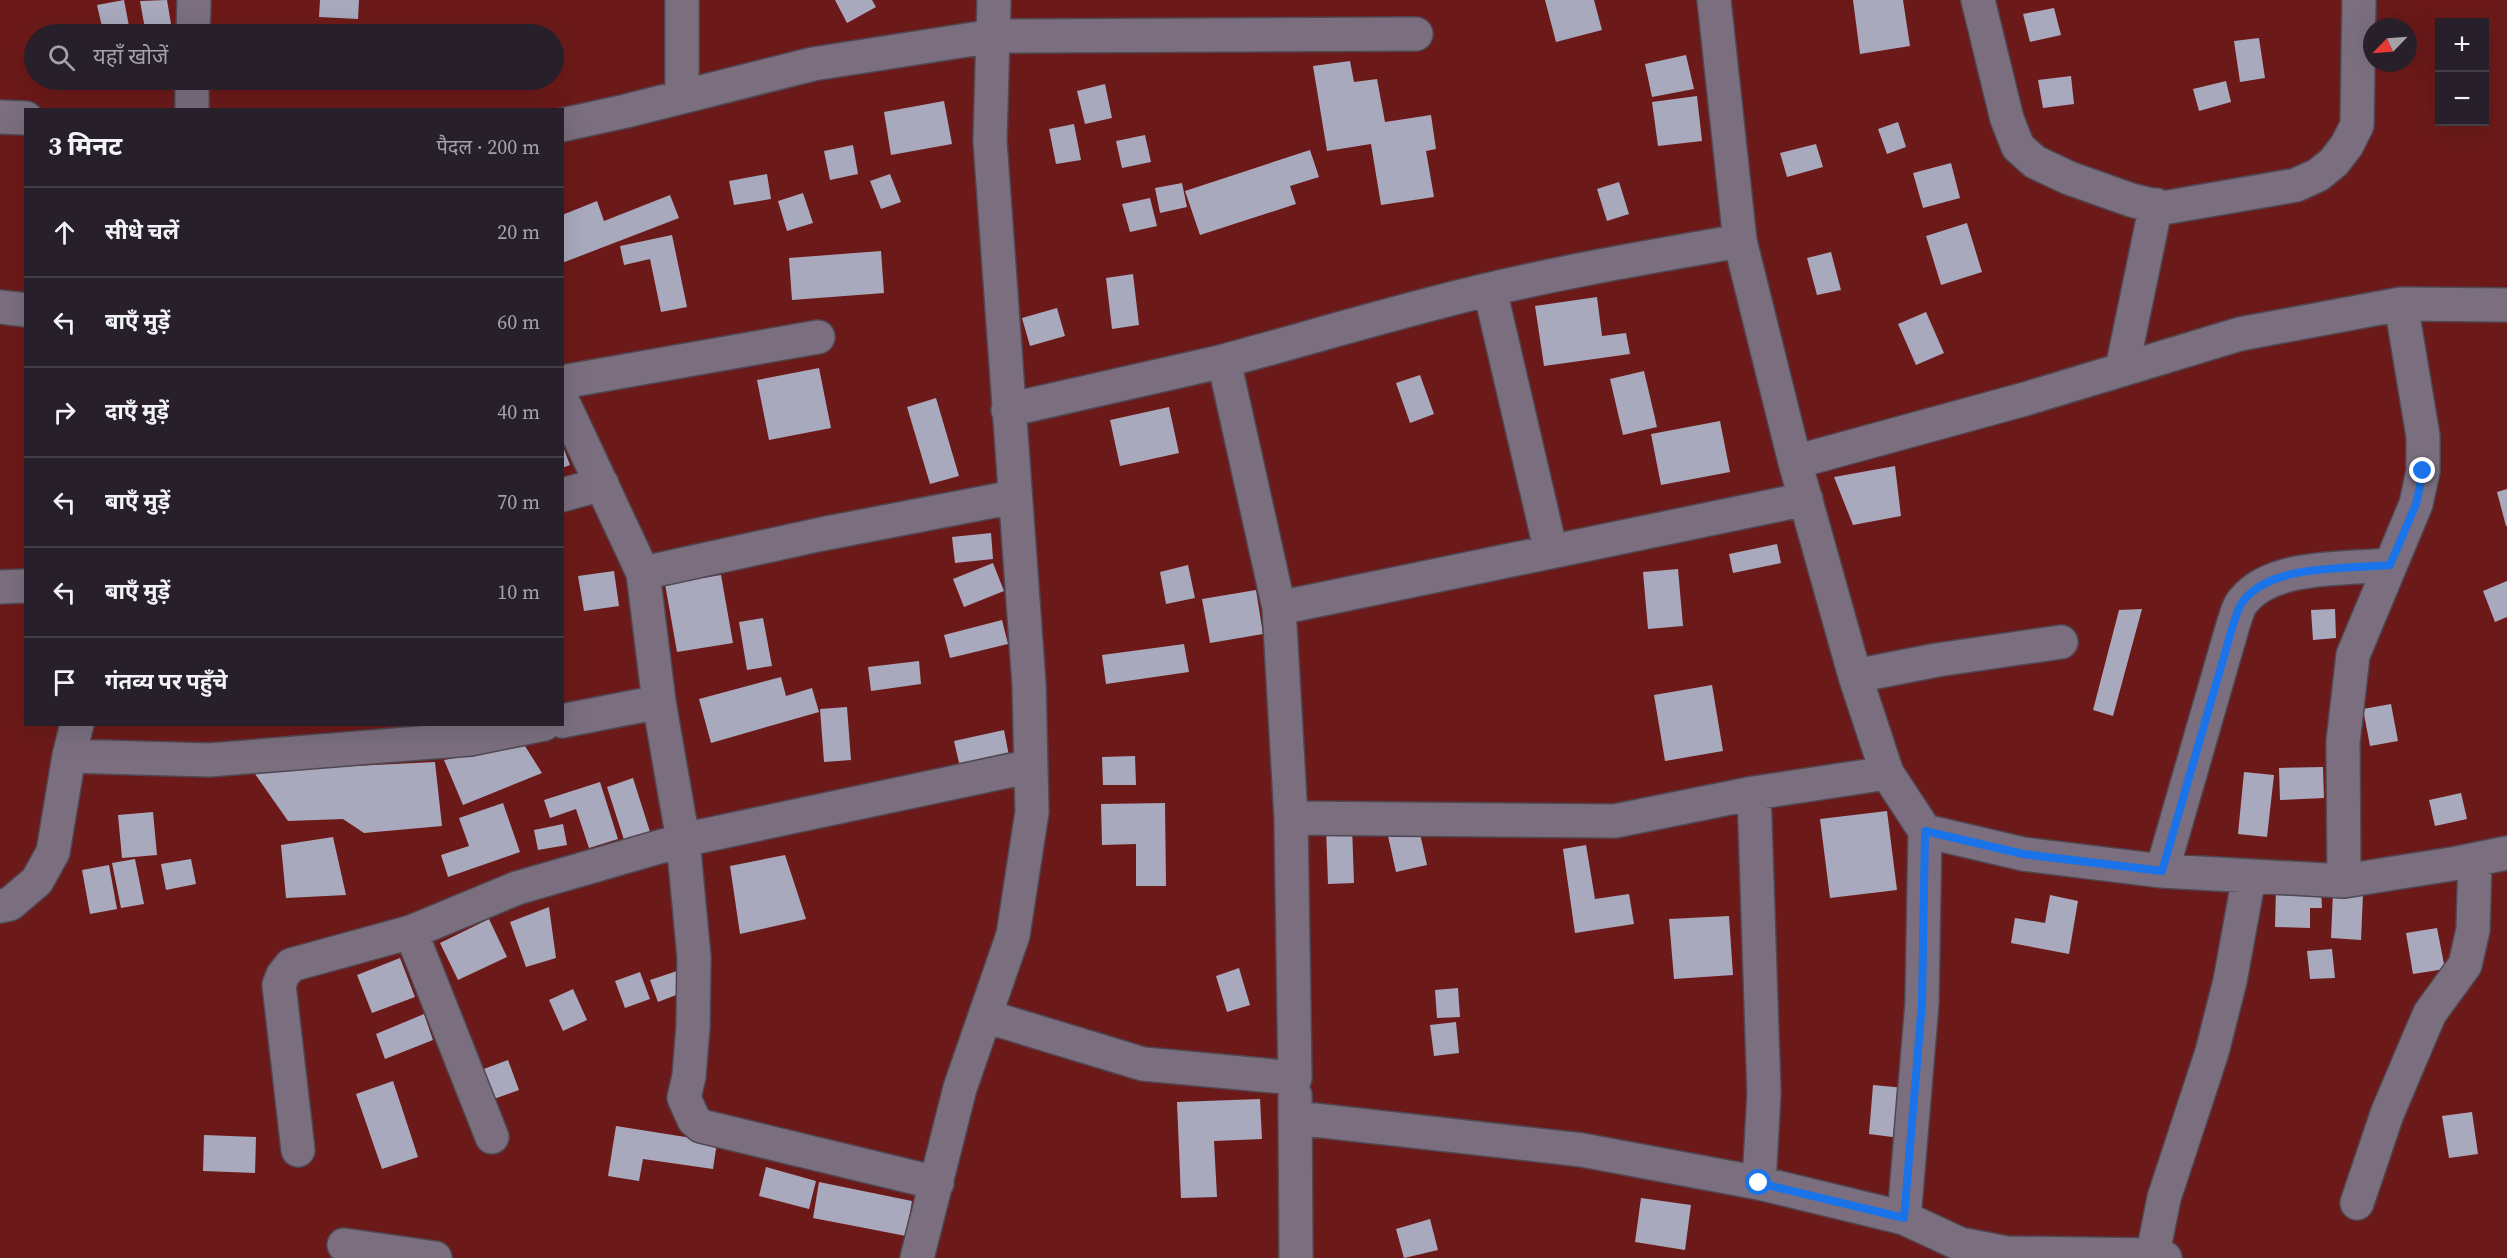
<!DOCTYPE html>
<html lang="hi">
<head>
<meta charset="utf-8">
<style>
  body { margin:0; font-family:"Source Serif 4","Noto Sans Devanagari",serif; background:#332c35; color:#f1f3f6 }
  .controls { position:absolute; right:18px; top:18px; display:grid; overflow:hidden; border-radius:0px; box-shadow:0 6px 24px #0002 }
  .controls button { width:54px; height:54px; display:grid; place-items:center; padding:0; border:0; border-bottom:2px solid #433d46; background:#271f29; color:#f1f3f6; font:30px sans-serif }
  .compass { position:absolute; left:2363px; top:18px; width:54px; height:54px; border-radius:50%; background:#271f29; box-shadow:0 6px 24px #0002; rotate:245deg }
  .stop { position:absolute; width:18px; height:18px; margin:-14px; border:4px solid #1a73e8; border-radius:50%; background:#fff }
  .stop.end { background:#1a73e8; border-color:#fff; box-shadow:0 2px 6px #0008 }
  .list { margin:0; padding:0; list-style:none }
  h2 { display:flex; justify-content:space-between; align-items:center; height:78px; margin:0; padding:0 24px; font-size:26px }
  h2 small { font-size:20px; font-weight:400; color:#a4a2a8 }
  .list li { display:grid; grid-template-columns:39px 1fr auto; gap:18px; align-items:center; box-sizing:border-box; height:90px; padding:0 24px; border-top:2px solid #433d46 }
  .list b { display:block; font-size:22px; white-space:nowrap }
  .list em { font-size:20px; font-style:normal; color:#a4a2a8 }
  .icon { flex:none; width:33px; height:33px; fill:none; stroke:currentColor; stroke-width:2; stroke-linecap:round; stroke-linejoin:round }
  .map { position:relative; flex:none; width:2507px; height:1258px; overflow:hidden }
  .search { position:absolute; background:#271f29; box-shadow:0 6px 24px #0002; left:24px; top:24px; width:540px; height:66px; display:flex; align-items:center; gap:15px; box-sizing:border-box; padding:0 21px; border-radius:33px; color:#a4a2a8; font-size:22px }
  .panel { position:absolute; background:#271f29; box-shadow:0 6px 24px #0002; left:24px; top:108px; width:540px; height:618px; border-radius:0px }
  .map>svg:first-child { display:block }
  .green { fill:#6c1a19; fill-rule:evenodd }
  .building { fill:#a8a9bd }
  .lines { fill:none; stroke-linecap:round; stroke-linejoin:round }
  .street-casing { stroke:#504752; stroke-width:36 }
  .street { stroke:#7b6f7f; stroke-width:33 }
  .route { stroke:#1a73e8; stroke-width:8 }
</style>
</head>
<body>
<div class="map">
<svg width="2507" height="1258" viewBox="0 0 2507 1258">
  <rect width="100%" height="100%" fill="#342937"/>
  <path class="green" d="M 0,0 L 2507,0 L 2507,1258 L 0,1258 ZM 2440,22 L 2484,22 L 2484,122 L 2440,122 ZM 2372,27 L 2408,27 L 2408,63 L 2372,63 ZM 34,34 L 554,34 L 554,80 L 34,80 ZM 26,110 L 562,110 L 562,724 L 26,724 Z"/>
  <path class="building" d="M 124,0 L 129,26 L 103,31 L 97,5 Z
    M 167,0 L 171,24 L 145,29 L 140,1 Z
    M 320,0 L 359,0 L 358,19 L 319,17 Z
    M 835,0 L 872,0 L 876,7 L 847,23 Z
    M 1545,0 L 1594,0 L 1602,30 L 1556,42 Z
    M 1853,0 L 1903,0 L 1910,46 L 1860,54 Z
    M 2054,8 L 2061,35 L 2030,42 L 2023,14 Z
    M 2259,38 L 2265,78 L 2240,82 L 2234,41 Z
    M 1686,55 L 1694,89 L 1652,97 L 1645,64 Z
    M 1350,61 L 1354,82 L 1377,79 L 1385,122 L 1431,115 L 1436,149 L 1426,151 L 1434,197 L 1381,205 L 1371,144 L 1327,151 L 1313,66 Z
    M 2071,76 L 2074,104 L 2043,108 L 2038,80 Z
    M 2226,81 L 2231,102 L 2199,111 L 2193,89 Z
    M 1105,84 L 1112,118 L 1085,124 L 1077,91 Z
    M 1697,96 L 1702,141 L 1658,146 L 1652,102 Z
    M 944,101 L 952,144 L 891,155 L 884,112 Z
    M 1898,122 L 1906,147 L 1887,154 L 1878,129 Z
    M 1074,124 L 1081,160 L 1056,164 L 1049,129 Z
    M 1145,135 L 1151,162 L 1122,168 L 1116,141 Z
    M 1816,144 L 1823,167 L 1787,177 L 1780,153 Z
    M 853,145 L 858,174 L 830,180 L 824,151 Z
    M 1310,150 L 1319,177 L 1290,186 L 1296,204 L 1200,235 L 1185,191 Z
    M 1951,163 L 1960,198 L 1923,208 L 1913,173 Z
    M 767,174 L 771,199 L 734,205 L 729,181 Z
    M 890,174 L 901,202 L 881,209 L 870,181 Z
    M 1619,182 L 1629,214 L 1607,221 L 1597,189 Z
    M 1182,183 L 1187,207 L 1160,213 L 1155,188 Z
    M 803,193 L 813,223 L 787,231 L 778,201 Z
    M 670,195 L 679,218 L 562,263 L 562,215 L 597,201 L 604,221 Z
    M 1150,198 L 1157,226 L 1130,232 L 1122,204 Z
    M 1967,223 L 1982,272 L 1941,285 L 1926,236 Z
    M 672,235 L 687,307 L 661,312 L 650,259 L 624,265 L 620,246 Z
    M 881,251 L 884,293 L 792,300 L 789,258 Z
    M 1831,252 L 1841,290 L 1817,295 L 1807,258 Z
    M 1133,274 L 1139,325 L 1112,329 L 1106,278 Z
    M 1597,297 L 1602,336 L 1626,333 L 1630,354 L 1544,366 L 1535,306 Z
    M 1057,308 L 1065,336 L 1030,346 L 1022,318 Z
    M 1926,312 L 1944,353 L 1916,365 L 1898,324 Z
    M 819,368 L 831,428 L 769,440 L 757,380 Z
    M 1644,371 L 1657,427 L 1623,435 L 1610,379 Z
    M 1420,375 L 1434,414 L 1410,423 L 1396,383 Z
    M 936,398 L 959,476 L 930,484 L 907,407 Z
    M 1169,407 L 1179,453 L 1120,466 L 1110,420 Z
    M 1720,421 L 1730,472 L 1661,485 L 1651,434 Z
    M 562,444 L 570,465 L 562,468 Z
    M 1895,466 L 1901,516 L 1853,525 L 1834,477 Z
    M 2507,489 L 2507,526 L 2506,526 L 2497,492 Z
    M 991,533 L 993,559 L 955,563 L 952,537 Z
    M 1777,544 L 1781,563 L 1733,573 L 1729,554 Z
    M 993,563 L 1004,591 L 964,607 L 953,579 Z
    M 1188,565 L 1195,598 L 1166,604 L 1160,572 Z
    M 1678,569 L 1683,626 L 1648,629 L 1643,572 Z
    M 614,571 L 619,606 L 584,611 L 578,576 Z
    M 721,575 L 733,643 L 677,652 L 665,584 Z
    M 2507,581 L 2507,617 L 2495,622 L 2483,591 Z
    M 1256,590 L 1263,634 L 1210,643 L 1202,599 Z
    M 2142,609 L 2113,716 L 2093,710 L 2119,610 Z
    M 2335,609 L 2336,638 L 2313,640 L 2311,610 Z
    M 763,618 L 772,666 L 747,670 L 739,622 Z
    M 1002,620 L 1008,644 L 950,658 L 944,635 Z
    M 1184,644 L 1189,672 L 1106,684 L 1102,655 Z
    M 919,661 L 921,684 L 871,691 L 868,667 Z
    M 781,677 L 786,696 L 812,688 L 819,712 L 711,743 L 699,699 Z
    M 1712,685 L 1723,751 L 1665,761 L 1654,695 Z
    M 2391,704 L 2398,741 L 2370,746 L 2363,709 Z
    M 847,707 L 851,760 L 824,762 L 820,709 Z
    M 1004,730 L 1009,756 L 960,767 L 954,741 Z
    M 525,746 L 542,773 L 463,805 L 444,760 Z
    M 1135,756 L 1136,785 L 1103,785 L 1102,757 Z
    M 435,762 L 442,826 L 364,833 L 343,819 L 288,821 L 253,771 Z
    M 2323,767 L 2324,798 L 2280,800 L 2279,768 Z
    M 2244,772 L 2274,775 L 2267,837 L 2238,834 Z
    M 633,778 L 651,835 L 625,843 L 607,787 Z
    M 600,782 L 618,839 L 589,848 L 576,809 L 550,818 L 544,800 Z
    M 2461,793 L 2467,819 L 2435,826 L 2429,800 Z
    M 503,803 L 520,852 L 448,877 L 441,855 L 469,846 L 459,818 Z
    M 1165,803 L 1166,886 L 1136,886 L 1136,844 L 1102,845 L 1101,804 Z
    M 1887,811 L 1897,890 L 1830,898 L 1820,819 Z
    M 153,812 L 157,855 L 122,858 L 118,815 Z
    M 563,824 L 567,845 L 538,850 L 534,830 Z
    M 1352,826 L 1354,883 L 1328,884 L 1326,827 Z
    M 1419,829 L 1427,865 L 1396,872 L 1388,836 Z
    M 333,837 L 346,895 L 286,898 L 281,845 Z
    M 1586,845 L 1595,899 L 1629,894 L 1634,924 L 1575,933 L 1563,849 Z
    M 785,855 L 806,919 L 740,934 L 730,866 Z
    M 135,859 L 144,904 L 121,908 L 112,863 Z
    M 191,859 L 196,884 L 166,890 L 161,864 Z
    M 109,865 L 117,909 L 90,914 L 82,870 Z
    M 2276,887 L 2321,888 L 2322,908 L 2310,908 L 2310,928 L 2275,927 Z
    M 2333,892 L 2363,894 L 2361,940 L 2331,938 Z
    M 2050,895 L 2078,901 L 2069,954 L 2011,943 L 2015,918 L 2045,923 Z
    M 549,907 L 556,958 L 526,967 L 510,922 Z
    M 1729,916 L 1733,975 L 1674,979 L 1669,919 Z
    M 489,919 L 507,957 L 458,980 L 440,943 Z
    M 2437,928 L 2445,969 L 2413,974 L 2406,933 Z
    M 2332,949 L 2335,978 L 2310,979 L 2307,951 Z
    M 400,958 L 415,997 L 372,1013 L 357,975 Z
    M 1239,968 L 1250,1005 L 1227,1012 L 1216,976 Z
    M 677,971 L 684,992 L 658,1002 L 650,980 Z
    M 640,972 L 650,999 L 625,1008 L 615,981 Z
    M 1458,988 L 1460,1017 L 1437,1018 L 1435,990 Z
    M 573,989 L 587,1020 L 563,1031 L 549,1000 Z
    M 424,1014 L 433,1040 L 385,1059 L 376,1034 Z
    M 1456,1022 L 1459,1053 L 1434,1056 L 1430,1025 Z
    M 508,1060 L 519,1090 L 491,1100 L 481,1070 Z
    M 393,1081 L 418,1157 L 382,1169 L 356,1094 Z
    M 1873,1085 L 1905,1088 L 1900,1138 L 1869,1134 Z
    M 1260,1099 L 1262,1139 L 1214,1141 L 1217,1197 L 1181,1198 L 1177,1102 Z
    M 2472,1112 L 2478,1154 L 2449,1158 L 2442,1116 Z
    M 616,1126 L 717,1142 L 713,1169 L 643,1159 L 639,1181 L 608,1176 Z
    M 204,1135 L 256,1137 L 255,1173 L 203,1171 Z
    M 766,1167 L 816,1181 L 809,1209 L 759,1196 Z
    M 819,1182 L 912,1201 L 906,1236 L 813,1218 Z
    M 1641,1198 L 1691,1205 L 1685,1250 L 1635,1242 Z
    M 1430,1219 L 1438,1250 L 1404,1258 L 1396,1229 Z"/>
  <g class="lines">
    <g class="street-casing">
      <path id="street" d="M 682,0 L 682,97
        M 1714,0 L 1740,241 L 1795,462 L 2025,399 L 2240,334 L 2401,304 L 2507,305
        M 1978,0 L 2007,119 L 2018,147 L 2035,162 L 2069,178 L 2131,200 L 2163,208 L 2296,185 L 2318,175 L 2334,162 L 2347,145 L 2357,125 L 2359,0
        M 193,34 L 194,0
        M 192,110 L 192,80
        M 0,117 L 26,118
        M 562,125 L 626,111 L 813,64 L 993,36 L 1416,34
        M 1740,241 C 1637,259 1536,276 1435,303 C 1365,321 1294,342 1224,361 L 1279,608 L 1291,818 L 1615,821 L 1754,793 L 1887,773 L 1855,676 L 1795,462
        M 1490,290 L 1551,552
        M 0,307 L 26,310
        M 2122,369 L 2156,205
        M 562,382 L 818,337
        M 562,400 L 643,573 L 822,534 L 1014,497
        M 1008,410 L 1224,361
        M 562,495 L 602,484
        M 643,573 L 659,702 L 683,840 L 1031,766
        M 0,587 L 26,586
        M 1279,608 L 1806,499
        M 1855,676 L 1937,660 L 2061,642
        M 562,721 L 659,702
        M 69,756 L 209,760 L 470,739 L 544,724
        M 1887,773 L 1925,831 L 2023,854 L 2162,871 L 2344,881 L 2458,863 L 2507,853
        M 1754,793 L 1764,1093 L 1759,1183
        M 2162,871 L 2233,625 C 2236,617 2238,606 2244,600 C 2273,564 2347,569 2390,565
        M 2344,881 L 2343,742 L 2353,655 L 2416,504 L 2423,471 L 2423,436 L 2401,304
        M 0,906 L 10,904 L 37,881 L 53,852 L 69,756 L 77,724
        M 411,932 L 492,1137
        M 985,1016 L 1143,1064 L 1295,1078 L 1291,818
        M 1295,1095 L 1296,1258
        M 1296,1118 L 1582,1150 L 1759,1183 L 1904,1218 L 1922,1003 L 1925,831
        M 298,1150 L 279,985 L 283,975 L 291,965 L 411,932 L 517,888 L 683,840 L 694,957 L 693,1027 L 689,1076 L 684,1098 L 694,1120 L 701,1126 L 937,1183
        M 2357,1203 L 2387,1114 L 2420,1036 L 2430,1013 L 2465,965 L 2473,930 L 2475,860
        M 1904,1218 L 1960,1244 L 2006,1253 L 2153,1255 L 2165,1258
        M 344,1245 L 435,1258
        M 917,1258 L 960,1088 L 1013,935 L 1032,812 L 1029,684 L 990,141 L 994,0
        M 2152,1258 L 2164,1198 L 2212,1052 L 2230,981 L 2249,877"/>
    </g>
    <use href="#street" class="street"/>
  </g>
  <g class="lines">
    <path class="route" d="M 1759,1183 L 1904,1218 L 1922,1003 L 1925,831 L 2023,854 L 2162,871 L 2233,625 C 2236,617 2238,606 2244,600 C 2273,564 2346,569 2390,565 L 2416,504 L 2423,471"/>
  </g>
</svg>
<div class="controls">
<button>+</button>
<button>−</button>
</div>
<svg class="compass" viewBox="-18 -18 36 36"><path d="M0-13l5 13h-10z" fill="#e53935"/><path d="M0 13l5-13h-10z" fill="#a4a2a8"/></svg>
<div class="stop" style="left:1759px;top:1183px"></div>
<div class="stop end" style="left:2423px;top:471px"></div>
<div class="search"><svg class="icon" aria-label="search" viewBox="0 0 24 24"><circle cx="10" cy="10" r="6"/><path d="M15 15l6 6"/></svg>यहाँ खोजें</div>
<section class="panel">
<h2>3 मिनट<small>पैदल · 200 m</small></h2>
<ul class="list">
<li><svg class="icon" aria-label="ahead" viewBox="0 0 24 24"><path d="M12 20V5M6 11l6-6 6 6"/></svg><div><b>सीधे चलें</b></div><em>20 m</em></li>
<li><svg class="icon" aria-label="left" viewBox="0 0 24 24"><path d="M17 20v-9H6M10 6l-5 5 5 5"/></svg><div><b>बाएँ मुड़ें</b></div><em>60 m</em></li>
<li><svg class="icon" aria-label="right" viewBox="0 0 24 24"><path d="M7 20v-9h11M14 6l5 5-5 5"/></svg><div><b>दाएँ मुड़ें</b></div><em>40 m</em></li>
<li><svg class="icon" aria-label="left" viewBox="0 0 24 24"><path d="M17 20v-9H6M10 6l-5 5 5 5"/></svg><div><b>बाएँ मुड़ें</b></div><em>70 m</em></li>
<li><svg class="icon" aria-label="left" viewBox="0 0 24 24"><path d="M17 20v-9H6M10 6l-5 5 5 5"/></svg><div><b>बाएँ मुड़ें</b></div><em>10 m</em></li>
<li><svg class="icon" aria-label="arrive" viewBox="0 0 24 24"><path d="M6 21V4h12l-3 4 3 4H6"/></svg><div><b>गंतव्य पर पहुँचे</b></div></li>
</ul>
</section>
</div>
</body>
</html>
